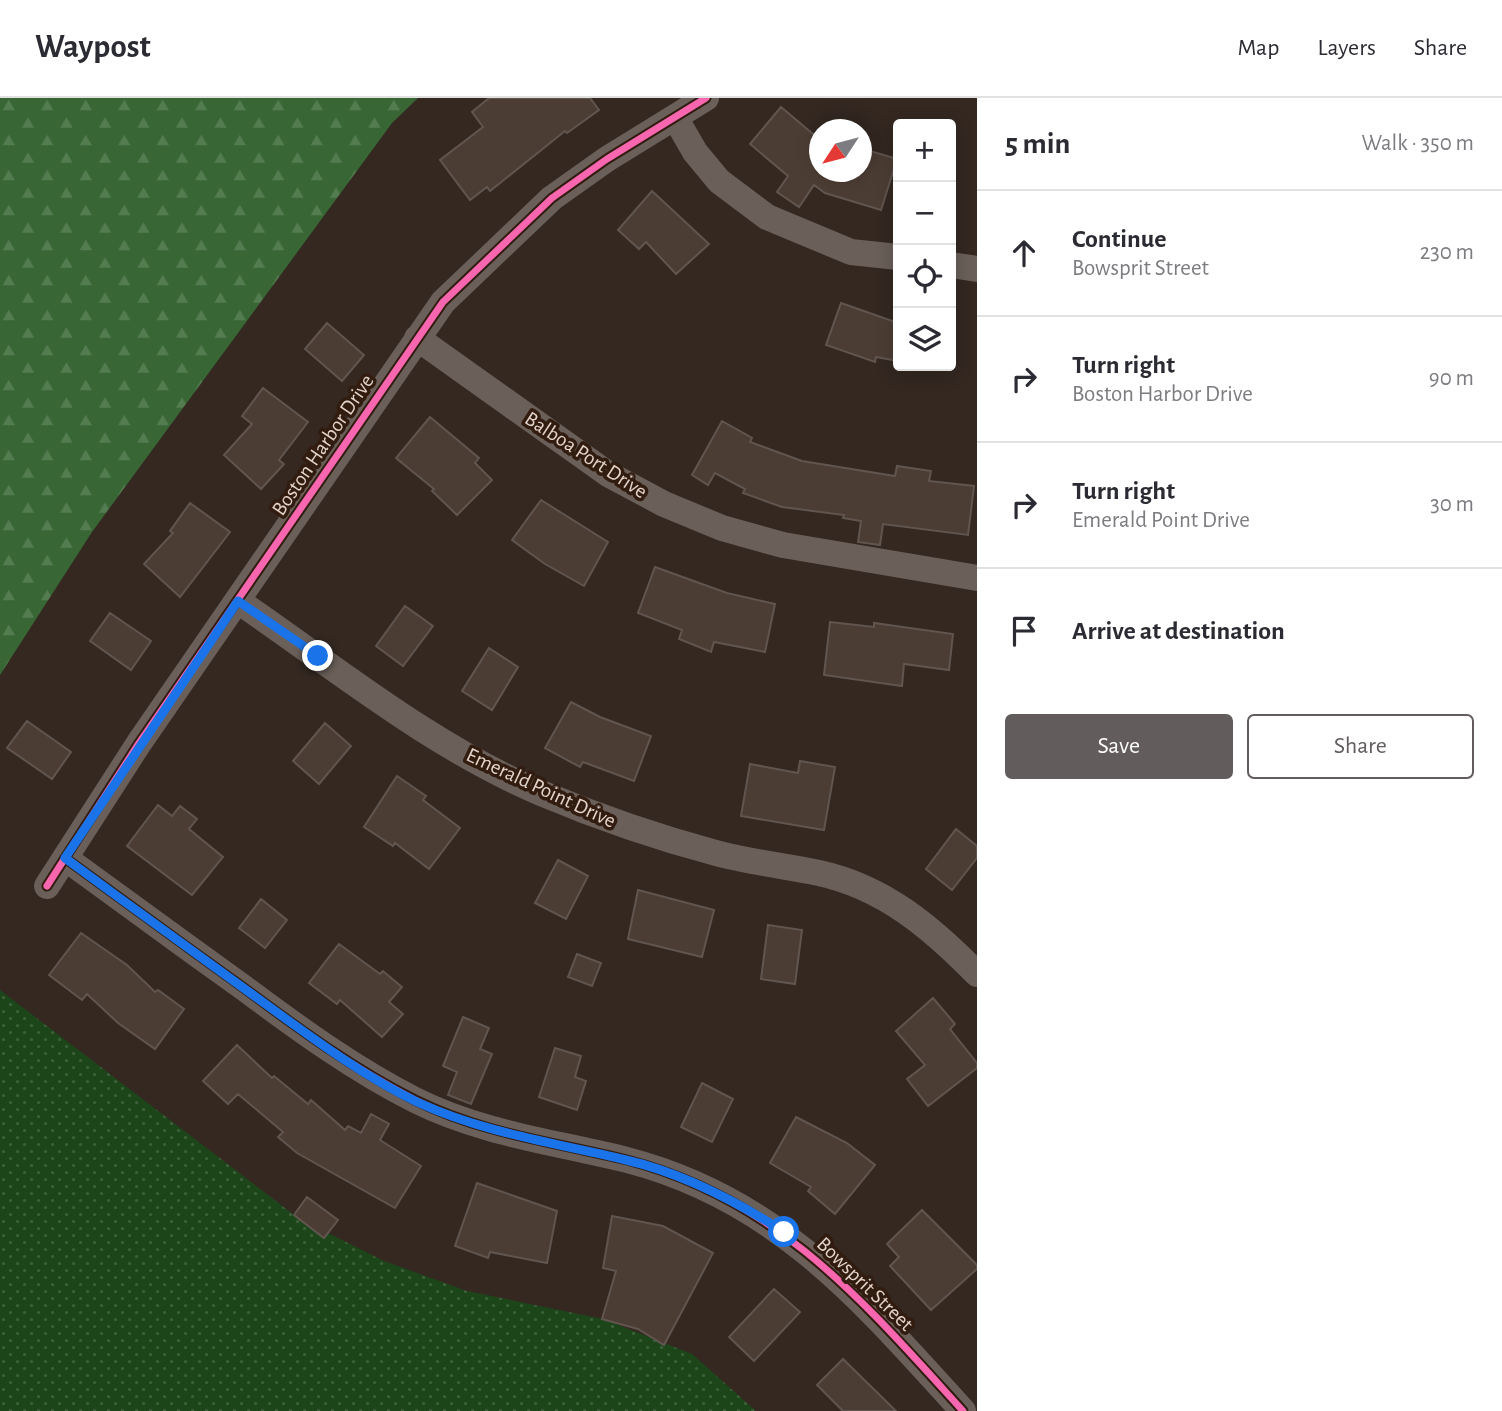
<!DOCTYPE html>
<html lang="en">
<head>
<meta charset="utf-8">
<style>
  body { margin:0; font-family:"Alegreya Sans",sans-serif; background:#f2f2f3; color:#2b2b33 }
  .controls { position:absolute; right:21px; top:21px; display:grid; overflow:hidden; border-radius:7px; box-shadow:0 4px 18px #0003 }
  .controls button { width:63px; height:63px; display:grid; place-items:center; padding:0; border:0; border-bottom:2px solid #e1e1e2; background:#fff; color:#2b2b33; font:35px sans-serif }
  .compass { position:absolute; left:809px; top:21px; width:63px; height:63px; border-radius:50%; background:#fff; box-shadow:0 4px 18px #0003; rotate:234deg }
  .stop { position:absolute; width:21px; height:21px; margin:-16px; border:5px solid #1a73e8; border-radius:50%; background:#fff }
  .stop.end { background:#1a73e8; border-color:#fff; box-shadow:0 2px 7px #0008 }
  .list { margin:0; padding:0; list-style:none }
  h2 { display:flex; justify-content:space-between; align-items:center; height:91px; margin:0; padding:0 28px; font-size:30px }
  h2 small { font-size:23px; font-weight:400; color:#7c7c81 }
  .list li { display:grid; grid-template-columns:46px 1fr auto; gap:21px; align-items:center; box-sizing:border-box; height:126px; padding:0 28px; border-top:2px solid #e1e1e2 }
  .list b { display:block; font-size:26px; white-space:nowrap }
  .list p { margin:0; font-size:23px; white-space:nowrap; color:#7c7c81 }
  .list em { font-size:23px; font-style:normal; color:#7c7c81 }
  .actions { display:flex; gap:14px; padding:21px 28px }
  .actions a { flex:1; padding:16px 0; border:2px solid #625c5d; border-radius:7px; text-align:center; font-size:24px; color:#625c5d }
  .actions .main { background:#625c5d; color:#fff }
  .icon { flex:none; width:38px; height:38px; fill:none; stroke:currentColor; stroke-width:2; stroke-linecap:round; stroke-linejoin:round }
  .map { position:relative; flex:none; width:977px; height:1313px; overflow:hidden }
  header { display:flex; align-items:center; gap:42px; box-sizing:border-box; height:98px; padding:0 35px; background:#fff; border-bottom:2px solid #e1e1e2 }
  header strong { font-size:33px }
  nav { display:flex; gap:38px; margin-inline-start:auto; font-size:24px }
  main { display:flex }
  aside { flex:1; background:#fff }
  .map>svg:first-child { display:block }
  .grass { fill:url(#grass-dots) }
  .forest { fill:url(#forest-firs) }
  .building { fill:#4c3d34; stroke:#60554f; stroke-width:2 }
  .lines { fill:none; stroke-linecap:round; stroke-linejoin:round }
  .minor { stroke:#6a5f59; stroke-width:26 }
  .cycleway-casing { stroke:#311c0f; stroke-width:11 }
  .cycleway { stroke:#f766af; stroke-width:7 }
  .route { stroke:#1a73e8; stroke-width:9 }
  .labels { text-anchor:middle; dominant-baseline:central; stroke-width:7; stroke-linejoin:round; paint-order:stroke }
  .street-label { font-size:21px; fill:#e2d3cb; stroke:#311c0f }
</style>
</head>
<body>
<header>
<strong>Waypost</strong>
<nav><a>Map</a><a>Layers</a><a>Share</a></nav>
</header>
<main>
<div class="map">
<svg width="977" height="1313" viewBox="0 0 977 1313">
  <defs>
    <pattern id="grass-dots" width="8" height="8" patternUnits="userSpaceOnUse" patternTransform="scale(1.75)"><rect width="8" height="8" fill="#1c461a"/><path d="M2 2h.1M6 6h.1" fill="none" stroke="#3d603a" stroke-width="1.8" stroke-linecap="round"/></pattern>
    <pattern id="forest-firs" width="22" height="20" patternUnits="userSpaceOnUse" patternTransform="scale(1.75)"><rect width="22" height="20" fill="#386735"/><path d="M5 1l3.5 6h-7zM16 11l3.5 6h-7z" fill="#547c51"/></pattern>
  </defs>
  <rect width="100%" height="100%" fill="#342821"/>
  <path class="grass" d="M 0,892 L 298,1120 L 384,1163 L 467,1193 L 603,1221 L 692,1256 L 756,1313 L 0,1313 Z"/>
  <path class="forest" d="M 0,0 L 418,0 L 392,25 L 92,434 L 0,577 Z"/>
  <path class="building" d="M 489,0 L 590,0 L 599,12 L 567,35 L 565,33 L 490,93 L 487,89 L 470,102 L 440,62 L 483,29 L 472,14 Z
    M 781,9 L 820,42 L 820,74 L 862,74 L 867,52 L 897,61 L 881,112 L 825,95 L 814,87 L 799,109 L 777,94 L 788,78 L 750,46 Z
    M 652,93 L 709,146 L 676,176 L 646,144 L 639,151 L 618,132 Z
    M 841,205 L 898,225 L 898,263 L 876,259 L 875,264 L 826,247 Z
    M 327,225 L 364,257 L 342,283 L 305,251 Z
    M 263,290 L 308,324 L 279,362 L 284,366 L 261,391 L 224,357 L 252,326 L 242,318 Z
    M 430,319 L 479,360 L 475,365 L 492,382 L 457,417 L 432,393 L 434,391 L 396,360 Z
    M 722,323 L 752,340 L 750,344 L 802,363 L 895,378 L 897,368 L 931,373 L 929,383 L 974,388 L 968,437 L 883,426 L 880,447 L 858,444 L 861,423 L 843,420 L 844,417 L 782,409 L 743,395 L 745,391 L 715,375 L 708,387 L 692,377 Z
    M 541,402 L 608,444 L 584,488 L 545,466 L 512,442 Z
    M 190,405 L 230,434 L 180,499 L 144,466 L 173,435 L 170,433 Z
    M 655,469 L 727,495 L 775,506 L 765,554 L 714,544 L 711,554 L 679,541 L 682,532 L 638,515 Z
    M 405,508 L 433,528 L 403,568 L 376,548 Z
    M 110,515 L 151,543 L 131,572 L 90,543 Z
    M 830,524 L 874,529 L 874,525 L 953,536 L 949,572 L 904,566 L 902,588 L 824,577 Z
    M 489,550 L 518,569 L 492,612 L 462,593 Z
    M 571,604 L 600,619 L 651,638 L 634,683 L 583,664 L 580,669 L 545,650 Z
    M 27,623 L 71,654 L 52,681 L 7,650 Z
    M 325,625 L 351,648 L 319,686 L 293,663 Z
    M 800,663 L 835,669 L 824,732 L 741,718 L 750,666 L 798,675 Z
    M 397,678 L 426,698 L 423,702 L 460,730 L 429,771 L 395,745 L 393,748 L 364,729 Z
    M 158,707 L 172,718 L 180,708 L 197,721 L 189,731 L 223,759 L 192,797 L 127,748 Z
    M 956,731 L 977,748 L 977,760 L 952,792 L 926,771 Z
    M 558,762 L 588,778 L 566,821 L 535,805 Z
    M 638,792 L 714,812 L 702,859 L 628,841 Z
    M 261,801 L 287,822 L 265,850 L 239,830 Z
    M 768,827 L 802,832 L 795,886 L 761,881 Z
    M 81,835 L 127,867 L 155,894 L 158,892 L 184,911 L 155,951 L 118,925 L 87,896 L 82,902 L 49,877 Z
    M 339,846 L 380,876 L 383,873 L 402,889 L 389,904 L 403,916 L 382,939 L 340,902 L 337,906 L 309,885 Z
    M 577,856 L 601,865 L 592,888 L 568,879 Z
    M 933,900 L 955,926 L 950,931 L 977,965 L 977,970 L 928,1008 L 907,981 L 925,967 L 896,933 Z
    M 463,919 L 489,930 L 480,951 L 492,956 L 471,1006 L 448,997 L 457,974 L 443,968 Z
    M 237,947 L 272,980 L 274,978 L 308,1006 L 311,1002 L 345,1032 L 348,1028 L 361,1035 L 371,1016 L 389,1026 L 380,1042 L 421,1068 L 395,1110 L 297,1055 L 278,1039 L 283,1034 L 238,996 L 228,1006 L 203,983 Z
    M 555,950 L 581,958 L 575,979 L 586,983 L 577,1012 L 539,999 Z
    M 702,985 L 733,1001 L 712,1044 L 681,1029 Z
    M 796,1019 L 847,1045 L 875,1067 L 835,1116 L 808,1093 L 811,1089 L 770,1065 Z
    M 477,1085 L 557,1113 L 547,1165 L 490,1154 L 488,1160 L 455,1148 Z
    M 307,1099 L 338,1122 L 324,1140 L 294,1117 Z
    M 922,1112 L 977,1167 L 977,1171 L 931,1212 L 890,1168 L 899,1159 L 887,1146 Z
    M 612,1118 L 663,1128 L 713,1155 L 664,1247 L 638,1231 L 602,1221 L 616,1173 L 603,1170 Z
    M 774,1191 L 800,1214 L 754,1263 L 729,1239 Z
    M 843,1261 L 896,1313 L 843,1313 L 817,1287 Z"/>
  <g class="lines">
    <path class="minor" d="M 676,21 L 695,54 L 719,83 L 767,119 L 851,154 L 898,159
      M 951,167 L 977,171
      M 417,240 L 608,376 L 664,406 L 722,430 L 783,447 L 977,480
      M 238,503 C 336,570 431,648 541,695 C 598,719 656,739 716,755 C 749,764 785,768 819,775 C 884,789 932,830 977,876
      M 65,760 C 124,803 184,847 244,890 C 299,931 354,971 415,1002 C 483,1036 555,1044 627,1062 C 778,1101 863,1203 963,1313
      M 47,788 L 139,645 L 443,204 L 552,100 L 607,61 L 706,0"/>
    <g class="cycleway-casing">
      <path id="cycleway" d="M 65,760 C 124,803 184,847 244,890 C 299,931 354,971 415,1002 C 483,1036 555,1044 627,1062 C 778,1101 863,1203 963,1313
        M 47,788 L 139,645 L 443,204 L 552,100 L 607,61 L 706,0"/>
    </g>
    <use href="#cycleway" class="cycleway"/>
  </g>
  <g class="lines">
    <path class="route" d="M 318,558 L 238,503 L 65,760 C 126,805 187,849 249,894 C 303,933 356,974 417,1004 C 484,1035 555,1045 626,1062 C 682,1075 736,1103 784,1134"/>
  </g>
  <g class="labels">
    <g class="street-label">
      <text transform="translate(323 347) rotate(-56)">Boston Harbor Drive</text>
      <text transform="translate(586 357) rotate(33)">Balboa Port Drive</text>
      <text transform="translate(541 690) rotate(25)">Emerald Point Drive</text>
      <text transform="translate(865 1186) rotate(44)">Bowsprit Street</text>
    </g>
  </g>
</svg>
<div class="controls">
<button>+</button>
<button>−</button>
<button><svg class="icon" aria-label="locate" viewBox="0 0 24 24"><circle cx="12" cy="12" r="6"/><path d="M12 2v4M12 18v4M2 12h4M18 12h4"/></svg></button>
<button><svg class="icon" aria-label="layers" viewBox="0 0 24 24"><path d="M12 4l9 5-9 5-9-5zM3 14l9 5 9-5"/></svg></button>
</div>
<svg class="compass" viewBox="-18 -18 36 36"><path d="M0-13l5 13h-10z" fill="#e53935"/><path d="M0 13l5-13h-10z" fill="#7c7c81"/></svg>
<div class="stop" style="left:784px;top:1134px"></div>
<div class="stop end" style="left:318px;top:558px"></div>
</div>
<aside>
<h2>5 min<small>Walk · 350 m</small></h2>
<ul class="list">
<li><svg class="icon" aria-label="ahead" viewBox="0 0 24 24"><path d="M12 20V5M6 11l6-6 6 6"/></svg><div><b>Continue</b><p>Bowsprit Street</p></div><em>230 m</em></li>
<li><svg class="icon" aria-label="right" viewBox="0 0 24 24"><path d="M7 20v-9h11M14 6l5 5-5 5"/></svg><div><b>Turn right</b><p>Boston Harbor Drive</p></div><em>90 m</em></li>
<li><svg class="icon" aria-label="right" viewBox="0 0 24 24"><path d="M7 20v-9h11M14 6l5 5-5 5"/></svg><div><b>Turn right</b><p>Emerald Point Drive</p></div><em>30 m</em></li>
<li><svg class="icon" aria-label="arrive" viewBox="0 0 24 24"><path d="M6 21V4h12l-3 4 3 4H6"/></svg><div><b>Arrive at destination</b></div></li>
</ul>
<div class="actions"><a class="main">Save</a><a>Share</a></div>
</aside>
</main>
</body>
</html>
